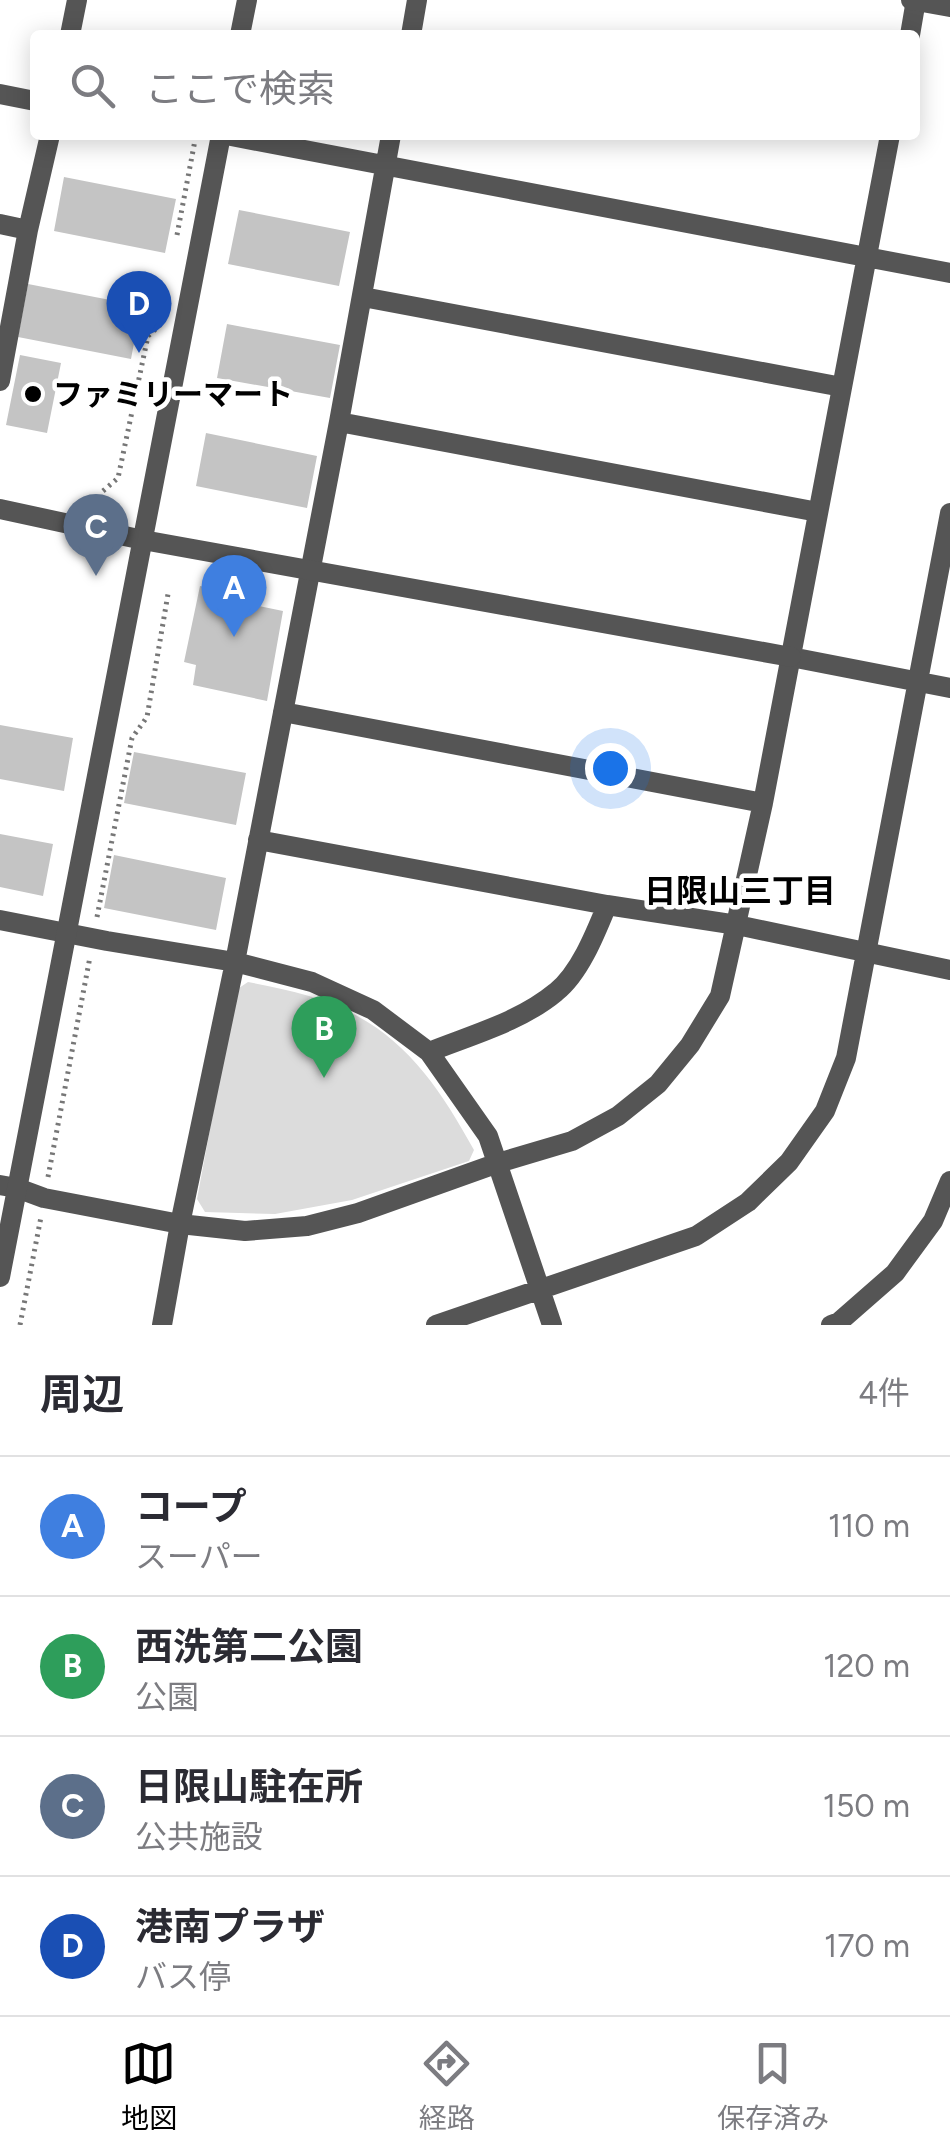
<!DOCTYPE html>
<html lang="ja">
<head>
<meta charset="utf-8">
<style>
  body { margin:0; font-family:Figtree,"Noto Sans JP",sans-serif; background:#f7f7f7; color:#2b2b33 }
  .you { position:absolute; left:610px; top:768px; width:35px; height:35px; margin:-25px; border:8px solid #fff; border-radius:50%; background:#1a73e8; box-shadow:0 0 0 15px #1a73e833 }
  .badge { display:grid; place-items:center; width:65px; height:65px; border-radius:50%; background:#000; color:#fff; font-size:32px; font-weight:700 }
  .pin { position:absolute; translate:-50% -82px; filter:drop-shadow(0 2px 5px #0008) }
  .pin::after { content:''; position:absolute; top:52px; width:35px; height:30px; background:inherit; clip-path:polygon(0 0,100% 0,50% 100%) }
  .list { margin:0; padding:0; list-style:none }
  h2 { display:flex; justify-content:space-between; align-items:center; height:130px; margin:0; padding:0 40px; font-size:42px }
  h2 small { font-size:32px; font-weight:400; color:#7c7c81 }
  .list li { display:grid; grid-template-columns:65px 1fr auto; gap:30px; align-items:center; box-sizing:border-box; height:140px; padding:0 40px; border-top:2px solid #e1e1e2 }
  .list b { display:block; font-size:38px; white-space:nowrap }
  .list p { margin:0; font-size:32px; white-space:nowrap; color:#7c7c81 }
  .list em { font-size:32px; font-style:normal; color:#7c7c81 }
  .icon { flex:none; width:55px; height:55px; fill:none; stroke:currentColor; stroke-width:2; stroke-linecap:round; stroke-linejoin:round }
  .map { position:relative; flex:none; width:950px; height:1325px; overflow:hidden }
  .search { position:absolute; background:#fff; box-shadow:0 5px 25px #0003; left:30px; right:30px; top:30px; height:110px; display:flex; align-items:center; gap:25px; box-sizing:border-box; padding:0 35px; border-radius:10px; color:#7c7c81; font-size:38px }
  .sheet { height:690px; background:#fff }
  nav { display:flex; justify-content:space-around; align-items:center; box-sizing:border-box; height:140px; border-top:2px solid #e1e1e2; background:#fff; font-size:28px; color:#7c7c81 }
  nav a { display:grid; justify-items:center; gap:5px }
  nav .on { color:#000 }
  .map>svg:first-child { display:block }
  .green { fill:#dcdcdc }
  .building { fill:#c4c4c4 }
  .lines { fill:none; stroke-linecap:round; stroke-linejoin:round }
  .path { stroke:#777; stroke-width:5; stroke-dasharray:2.5 5; stroke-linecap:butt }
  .minor { stroke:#555; stroke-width:20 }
  .tertiary { stroke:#555; stroke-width:20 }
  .poi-dot { fill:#000; stroke:#fff; stroke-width:4 }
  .labels { text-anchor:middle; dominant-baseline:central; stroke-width:9; stroke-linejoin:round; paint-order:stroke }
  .poi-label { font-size:30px; font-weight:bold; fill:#000; stroke:#fff; text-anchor:start }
  .neighbourhood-label { font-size:32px; font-weight:bold; fill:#000; stroke:#fff }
</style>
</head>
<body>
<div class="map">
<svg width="950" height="1325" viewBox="0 0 950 1325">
  <rect width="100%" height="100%" fill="#fff"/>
  <path class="green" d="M 248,982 C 268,986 289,990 309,996 C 395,1022 433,1076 474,1150 L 469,1161 L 352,1200 L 275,1214 L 205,1212 L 197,1199 L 236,990 Z"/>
  <path class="building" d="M 64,177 L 176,199 L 165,253 L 54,231 Z
    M 239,210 L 350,232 L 339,286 L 228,264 Z
    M 28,284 L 141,306 L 131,359 L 18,337 Z
    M 227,324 L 340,345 L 330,398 L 217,378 Z
    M 20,355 L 61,363 L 47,433 L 6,425 Z
    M 206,433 L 317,456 L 307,508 L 196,486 Z
    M 200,586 L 246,595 L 244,603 L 283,611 L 267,701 L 193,685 L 196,665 L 184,662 Z
    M 0,725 L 73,738 L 64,791 L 0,779 Z
    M 134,752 L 246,773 L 236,825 L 124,803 Z
    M 0,834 L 53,844 L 43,896 L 0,887 Z
    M 114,855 L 226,878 L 216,930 L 104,908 Z"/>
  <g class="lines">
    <path class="path" d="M 177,235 L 196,135
      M 103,491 L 118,478 L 148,336 L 160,325
      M 97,917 L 132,738 L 147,717 L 168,594
      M 48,1177 L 90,957
      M 20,1325 L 41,1217"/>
    <path class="minor" d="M 70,35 L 77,0
      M 411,35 L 417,0
      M 910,35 L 916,0
      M 0,94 L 35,101
      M 226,135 L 950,273
      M 0,224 L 28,230
      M 363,297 L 842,387
      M 0,381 L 28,230 L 50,135
      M 339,422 L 818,512
      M 791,657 L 950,688
      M 283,712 L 763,803
      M 258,840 L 607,905 L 737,925 L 950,970
      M 0,920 L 107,941 L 235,962 L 312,982 L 373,1010 L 429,1052 L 488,1136 L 552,1325
      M 429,1052 C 471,1035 520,1022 556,992 C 580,973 596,932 607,905
      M 0,1185 L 17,1188 L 44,1198 L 180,1224 L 245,1231 L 307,1226 L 358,1213 L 498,1163 L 572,1141 L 618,1116 L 658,1084 L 690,1045 L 720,996 L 763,803 L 890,135
      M 162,1325 L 180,1224 L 235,962 L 339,422 L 391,135
      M 436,1325 L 696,1236 L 748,1202 L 789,1162 L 825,1111 L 846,1058 L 950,513
      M 831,1325 L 839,1322 L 895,1273 L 933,1221 L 950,1181"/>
    <path class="tertiary" d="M 911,0 L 950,7
      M 240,35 L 247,0
      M 0,509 L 143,540 L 791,657
      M 0,1277 L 221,135"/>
  </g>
  <circle class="poi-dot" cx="33" cy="394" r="10"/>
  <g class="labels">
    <g class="poi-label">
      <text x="53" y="394">ファミリーマート</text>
    </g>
    <g class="neighbourhood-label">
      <text x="740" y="891">日限山三丁目</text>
    </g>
  </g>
</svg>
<div class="you"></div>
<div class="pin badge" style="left:234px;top:637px;background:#3f7fe0">A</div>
<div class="pin badge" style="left:324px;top:1078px;background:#2e9e5b">B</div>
<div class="pin badge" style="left:96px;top:576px;background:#5c6f8a">C</div>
<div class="pin badge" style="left:139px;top:353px;background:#1a4fb4">D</div>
<div class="search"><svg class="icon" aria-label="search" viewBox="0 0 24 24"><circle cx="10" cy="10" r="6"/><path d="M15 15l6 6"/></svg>ここで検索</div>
</div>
<section class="sheet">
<h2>周辺<small>4件</small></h2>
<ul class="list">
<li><span class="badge" style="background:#3f7fe0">A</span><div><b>コープ</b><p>スーパー</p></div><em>110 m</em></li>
<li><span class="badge" style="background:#2e9e5b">B</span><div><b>西洗第二公園</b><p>公園</p></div><em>120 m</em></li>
<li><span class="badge" style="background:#5c6f8a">C</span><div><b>日限山駐在所</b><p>公共施設</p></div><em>150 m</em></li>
<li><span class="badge" style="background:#1a4fb4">D</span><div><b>港南プラザ</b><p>バス停</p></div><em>170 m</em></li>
</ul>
</section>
<nav>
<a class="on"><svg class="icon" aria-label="map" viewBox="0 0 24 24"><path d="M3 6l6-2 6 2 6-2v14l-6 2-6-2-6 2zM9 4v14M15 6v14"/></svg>地図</a>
<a><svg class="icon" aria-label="directions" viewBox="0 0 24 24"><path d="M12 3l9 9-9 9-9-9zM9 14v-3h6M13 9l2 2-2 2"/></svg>経路</a>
<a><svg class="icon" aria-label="saved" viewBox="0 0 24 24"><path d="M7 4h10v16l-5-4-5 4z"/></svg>保存済み</a>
</nav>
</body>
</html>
